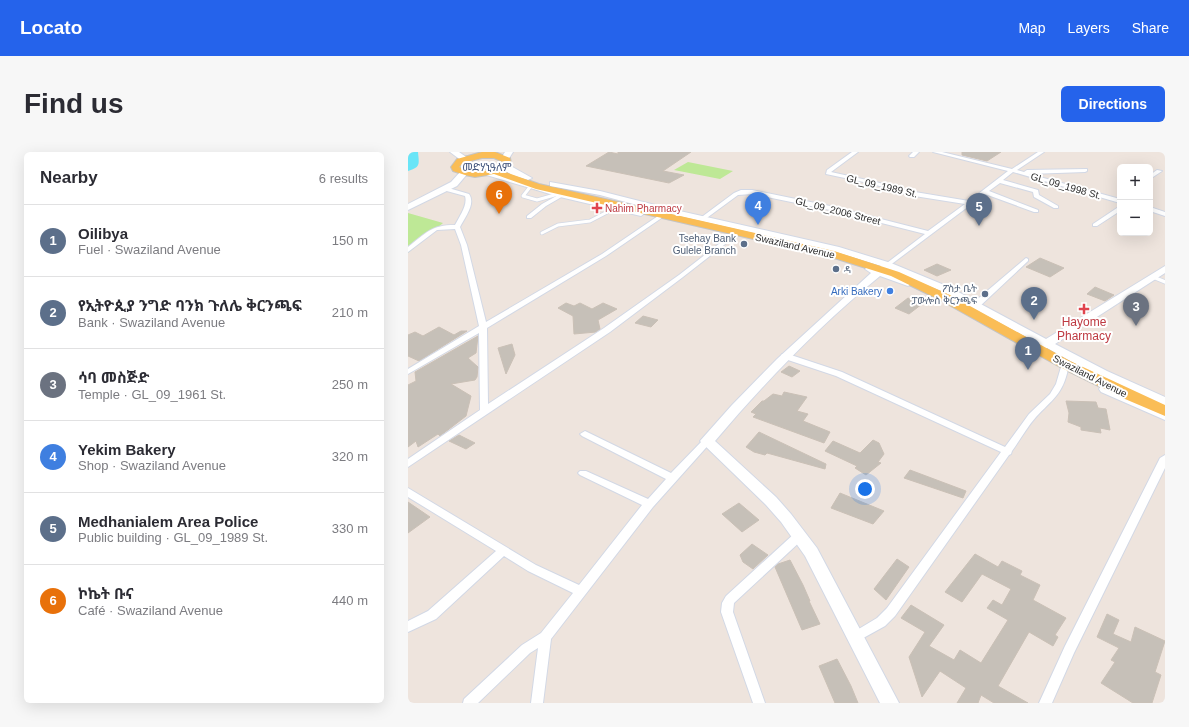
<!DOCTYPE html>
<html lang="en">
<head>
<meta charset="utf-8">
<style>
  body { margin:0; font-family:Arial,"Noto Sans Ethiopic",sans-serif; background:#f7f7f7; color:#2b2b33 }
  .controls { position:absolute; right:12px; top:12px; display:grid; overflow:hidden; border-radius:6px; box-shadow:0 4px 16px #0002 }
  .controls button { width:36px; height:36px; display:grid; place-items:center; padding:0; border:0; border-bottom:1px solid #e1e1e2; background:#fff; color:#2b2b33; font:20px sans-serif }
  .you { position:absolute; left:457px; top:337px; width:14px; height:14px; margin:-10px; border:3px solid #fff; border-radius:50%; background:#1a73e8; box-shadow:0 0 0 6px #1a73e833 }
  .badge { display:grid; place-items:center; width:26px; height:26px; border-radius:50%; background:#2563eb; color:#fff; font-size:13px; font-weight:700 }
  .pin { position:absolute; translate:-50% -33px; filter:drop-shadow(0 1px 2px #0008) }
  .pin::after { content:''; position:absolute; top:21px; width:14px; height:12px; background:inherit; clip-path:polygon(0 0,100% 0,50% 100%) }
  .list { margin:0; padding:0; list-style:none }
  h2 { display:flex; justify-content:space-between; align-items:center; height:52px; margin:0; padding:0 16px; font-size:17px }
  h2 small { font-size:13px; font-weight:400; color:#7c7c81 }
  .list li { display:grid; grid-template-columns:26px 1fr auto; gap:12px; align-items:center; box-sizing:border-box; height:72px; padding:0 16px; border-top:1px solid #e1e1e2 }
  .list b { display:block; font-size:15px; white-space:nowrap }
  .list p { margin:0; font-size:13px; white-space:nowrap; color:#7c7c81 }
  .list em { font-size:13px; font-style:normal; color:#7c7c81 }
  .map { position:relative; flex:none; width:757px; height:551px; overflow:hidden; border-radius:6px }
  header { display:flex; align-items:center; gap:24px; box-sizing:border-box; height:56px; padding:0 20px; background:#2563eb; color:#fff }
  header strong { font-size:19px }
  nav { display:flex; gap:22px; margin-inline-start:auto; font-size:14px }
  .intro { display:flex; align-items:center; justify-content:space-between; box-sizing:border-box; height:96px; padding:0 24px }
  h1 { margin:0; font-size:28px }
  .button { padding:10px 18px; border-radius:6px; background:#2563eb; color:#fff; font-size:14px; font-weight:700 }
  main { display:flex; gap:24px; padding:0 24px }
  aside { flex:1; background:#fff; border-radius:6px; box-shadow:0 4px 16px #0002 }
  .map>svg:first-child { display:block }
  .green { fill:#bee896 }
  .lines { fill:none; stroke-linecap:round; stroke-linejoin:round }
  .river { fill:#69e5f7; fill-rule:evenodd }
  .building { fill:#c6c0b8; stroke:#cac0b6 }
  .lane-far1-casing { stroke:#d2d8e5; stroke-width:4.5 }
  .lane-casing { stroke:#d2d8e5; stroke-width:5 }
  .street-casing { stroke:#d2d8e5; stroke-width:2 }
  .secondary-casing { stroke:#d2d8e5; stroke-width:2 }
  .primary-casing { stroke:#c4c4c4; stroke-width:2 }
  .lane-far1 { stroke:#fff; stroke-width:3 }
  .lane { stroke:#fff; stroke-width:3.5 }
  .street { fill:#fff; fill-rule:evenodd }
  .secondary { fill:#fff; fill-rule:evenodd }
  .primary { fill:#fabd56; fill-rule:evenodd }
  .health-dot { fill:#e0444e; stroke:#fff; stroke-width:1.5 }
  .service-dot { fill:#5c6f8a; stroke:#fff; stroke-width:1.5 }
  .shop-dot { fill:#3f7fe0; stroke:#fff; stroke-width:1.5 }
  .labels { text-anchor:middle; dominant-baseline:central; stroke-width:4; stroke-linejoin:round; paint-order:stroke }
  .far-street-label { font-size:10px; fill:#2c2c2c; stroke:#fff }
  .far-health-label { font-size:10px; fill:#be3a42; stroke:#fff; text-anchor:start }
  .far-service-label { font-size:10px; fill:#4e5e75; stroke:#fff; text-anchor:end }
  .far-shop-label { font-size:10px; fill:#366cbe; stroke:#fff; text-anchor:end }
  .far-neighbourhood-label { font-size:11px; fill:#485a80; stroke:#fff }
  .health-label { font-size:12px; fill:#be3a42; stroke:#fff }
</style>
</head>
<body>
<header>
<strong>Locato</strong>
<nav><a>Map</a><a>Layers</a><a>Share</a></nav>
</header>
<div class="intro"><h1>Find us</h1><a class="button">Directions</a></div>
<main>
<aside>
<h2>Nearby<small>6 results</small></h2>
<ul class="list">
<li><span class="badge" style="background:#5c6f8a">1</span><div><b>Oilibya</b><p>Fuel · Swaziland Avenue</p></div><em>150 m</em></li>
<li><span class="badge" style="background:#5c6f8a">2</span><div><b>የኢትዮጲያ ንግድ ባንክ ጉለሌ ቅርንጫፍ</b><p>Bank · Swaziland Avenue</p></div><em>210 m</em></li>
<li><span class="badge" style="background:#6b7280">3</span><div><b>ሳባ መስጅድ</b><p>Temple · GL_09_1961 St.</p></div><em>250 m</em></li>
<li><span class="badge" style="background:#3f7fe0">4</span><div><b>Yekim Bakery</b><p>Shop · Swaziland Avenue</p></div><em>320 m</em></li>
<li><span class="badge" style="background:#5c6f8a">5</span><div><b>Medhanialem Area Police</b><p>Public building · GL_09_1989 St.</p></div><em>330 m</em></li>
<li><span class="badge" style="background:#e8710a">6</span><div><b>ኮኬት ቡና</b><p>Café · Swaziland Avenue</p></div><em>440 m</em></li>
</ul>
</aside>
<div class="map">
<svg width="757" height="551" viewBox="0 0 757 551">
  <rect width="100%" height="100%" fill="#eee4dd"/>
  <path class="green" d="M 280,10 L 325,19 L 312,27 L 266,18 Z
    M 0,61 L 35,71 L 0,101 Z"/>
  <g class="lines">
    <path class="river" d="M 0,0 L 10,0 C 11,12 13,15 0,19 Z"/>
  </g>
  <path class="building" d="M 201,0 L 210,2 L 210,0 L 283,0 L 255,19 L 276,23 L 261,31 L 178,14 Z
    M 554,0 L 593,0 L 579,9 L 554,3 Z
    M 632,106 L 656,116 L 642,125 L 618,115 Z
    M 529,112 L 543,118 L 529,124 L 516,118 Z
    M 687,135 L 706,143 L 697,149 L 679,142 Z
    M 500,146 L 514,152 L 501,162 L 487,156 Z
    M 158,151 L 166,154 L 172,151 L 184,157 L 195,151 L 209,157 L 190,168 L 192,177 L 188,180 L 166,182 L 165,164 L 150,156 Z
    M 235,164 L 250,168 L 243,175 L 227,171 Z
    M 31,175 L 46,183 L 53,179 L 59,179 L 11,209 L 0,204 L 0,183 L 7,180 L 15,184 Z
    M 70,184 L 68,201 L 60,206 L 70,215 L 69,225 L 67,228 L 43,232 L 63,244 L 58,264 L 32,284 L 30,282 L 10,295 L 8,289 L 0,295 L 0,233 L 8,229 L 7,220 Z
    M 104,192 L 107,203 L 98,222 L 90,196 Z
    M 381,214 L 392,219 L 384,225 L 373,220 Z
    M 376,240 L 399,245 L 389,259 L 400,262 L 395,269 L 422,280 L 416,291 L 345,265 L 348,262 L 343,260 L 354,249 L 356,249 L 365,242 L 374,244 Z
    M 658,249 L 688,250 L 690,256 L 698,257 L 702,278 L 692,276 L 693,281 L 673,278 L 673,275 L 660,270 L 661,261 Z
    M 351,280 L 418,312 L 417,317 L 359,301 L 357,303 L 346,300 L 338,295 Z
    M 51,283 L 67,291 L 58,297 L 41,289 Z
    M 465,288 L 471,291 L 476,302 L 470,310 L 473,311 L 458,323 L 447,316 L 449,314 L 417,299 L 425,289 L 452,301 Z
    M 502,318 L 558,339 L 555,346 L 496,326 Z
    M 432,341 L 476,359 L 465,372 L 423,356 Z
    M 0,350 L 22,365 L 0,381 Z
    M 331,351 L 351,368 L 334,380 L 314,362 Z
    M 344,392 L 360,403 L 345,417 L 335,410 L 332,403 Z
    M 567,402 L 590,415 L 594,409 L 614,419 L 612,423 L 632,433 L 625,448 L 658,466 L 647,483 L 650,485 L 645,494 L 621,480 L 590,534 L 620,551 L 586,551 L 573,543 L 570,551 L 549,551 L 558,536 L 532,519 L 514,545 L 501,505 L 517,480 L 493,466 L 503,453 L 536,473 L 521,494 L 546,508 L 552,498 L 573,511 L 600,468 L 579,456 L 585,448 L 594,453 L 603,437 L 574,422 L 554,450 L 537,440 Z
    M 489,407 L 501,415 L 478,448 L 466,437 Z
    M 382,408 L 395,433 L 402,449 L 401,449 L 412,472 L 394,478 L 367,415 L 370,412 Z
    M 699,462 L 711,468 L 705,482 L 723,490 L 727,475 L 757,489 L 747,520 L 753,523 L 744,551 L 725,551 L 693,531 L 707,510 L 703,508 L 711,496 L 689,485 Z
    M 429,507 L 443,534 L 450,551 L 427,551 L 411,514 Z"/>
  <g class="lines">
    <g class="lane-far1-casing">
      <path id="lane-far1" d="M 122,35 L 115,44 L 129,48 L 150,42
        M 134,81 L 150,73 L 182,69 L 207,56"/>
    </g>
    <g class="lane-casing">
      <path id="lane" d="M 745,125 L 757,130"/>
    </g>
    <g class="street-casing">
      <path id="street" d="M 444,0 L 450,0 L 423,20 L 468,30 L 501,39 L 561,49 L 600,19 L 525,0 L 534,0 L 604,17 L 630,0 L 636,0 L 609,18 L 616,20 L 619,18 L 679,17 L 679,19 L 677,20 L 621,22 L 712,47 L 712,51 L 605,20 L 595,28 L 630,38 L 631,43 L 650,54 L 650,56 L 646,56 L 626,45 L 625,40 L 592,31 L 581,39 L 630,58 L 630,60 L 626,60 L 577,42 L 477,117 L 474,115 L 475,114 L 517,82 L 422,58 L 344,42 L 330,43 L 296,68 L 291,67 L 326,41 L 333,38 L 344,38 L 422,54 L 520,79 L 557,52 L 500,43 L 465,32 L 418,22 L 419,18 Z
        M 505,0 L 511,0 L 506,5 L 502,5 L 501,4 Z
        M 749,18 L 754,19 L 742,27 L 742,23 Z
        M 37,35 L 61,42 C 68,52 57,65 52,75 L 59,93 L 78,170 L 194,102 L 250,64 L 255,65 L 198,104 L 79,176 L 80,252 L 196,176 L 271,123 L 325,81 L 330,82 L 275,125 L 202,180 L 0,315 L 0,307 L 72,258 L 71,181 L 0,222 L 0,217 L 71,174 L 53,93 L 47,77 L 29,78 L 0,100 L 0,95 C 18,81 23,73 47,73 C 51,65 60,53 57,44 L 35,38 L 35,36 Z
        M 152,42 L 157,43 L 138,54 L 123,66 L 119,66 L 119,64 L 134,52 Z
        M 712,54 L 712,59 L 689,74 L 685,74 L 685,72 Z
        M 742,55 L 757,60 L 757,64 L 742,59 Z
        M 618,106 L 620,107 L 620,109 L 571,155 L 565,155 L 565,151 Z
        M 374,202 L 380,202 L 434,220 L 597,295 L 621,262 L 642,242 L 648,232 L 653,215 L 656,215 L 660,217 C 655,242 644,248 628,265 C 619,275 612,288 604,299 L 603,302 L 601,303 L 487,464 L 477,474 L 448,490 L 444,489 L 442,485 L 444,481 L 469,466 L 479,456 L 593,300 L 428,224 L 374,206 L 373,204 Z
        M 177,279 L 263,321 L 296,287 L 299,286 L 304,289 L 245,355 L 143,487 L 135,551 L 123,551 L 130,496 L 122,501 L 70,551 L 55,551 L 56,547 L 114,493 L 133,481 L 165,441 L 120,419 L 96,404 L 28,467 L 0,480 L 0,469 L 20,459 L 88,399 L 0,345 L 0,336 L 128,413 L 171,433 L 234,353 L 172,323 L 170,321 L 172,319 L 178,319 L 240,347 L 258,327 L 174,284 L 172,282 Z
        M 757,303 L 757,316 L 666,501 L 644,551 L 631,551 L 657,494 L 752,306 Z
        M 391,380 L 395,381 L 396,384 L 395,387 L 326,451 L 325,460 L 357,551 L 345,551 L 313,460 L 314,451 L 318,444 L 387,381 Z"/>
    </g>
    <g class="secondary-casing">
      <path id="secondary" d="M 42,0 L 51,0 L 61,7 L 60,9 L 54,9 Z
        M 97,0 L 105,0 L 100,8 L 97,8 L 93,6 Z
        M 93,12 L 99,12 L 124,26 L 120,28 L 104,23 L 93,16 Z
        M 75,18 L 81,18 L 158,41 L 236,59 L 237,61 L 233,64 L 152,45 L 75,22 Z
        M 53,19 L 59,19 L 60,21 L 49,34 L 0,58 L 0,52 L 43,30 Z
        M 142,30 L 192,39 L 263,57 L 431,95 L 483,111 L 541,135 L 638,187 L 757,114 L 757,121 L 647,192 L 699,219 L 757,245 L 757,254 L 691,225 L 639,196 L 632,199 L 628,198 L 626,196 L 631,192 L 533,139 L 480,117 L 478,119 L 504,129 L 505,131 L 500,134 L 472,124 C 413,172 356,231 307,289 L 368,345 L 383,362 L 409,396 L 491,551 L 472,551 L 397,404 L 373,370 L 358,353 L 292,289 L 324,253 L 369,207 L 463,121 L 457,117 L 459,115 L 462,114 L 469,116 L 473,114 L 428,100 L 262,62 L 192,43 L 142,34 Z
        M 697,233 L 757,259 L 757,268 L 693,240 L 691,237 L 693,234 Z"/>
    </g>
    <g class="primary-casing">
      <path id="primary" d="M 74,0 L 87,0 L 102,6 L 103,11 L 94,19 L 131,32 L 426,99 L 491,120 L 542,143 L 662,209 L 757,253 L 757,264 L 717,247 L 652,215 L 534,149 L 483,124 L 423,105 L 128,37 L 86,22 L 67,25 L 57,23 L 45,19 L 43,15 L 49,7 ZM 74,6 L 86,6 L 95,10 C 83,20 65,23 51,15 L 55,11 Z"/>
    </g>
    <use href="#lane-far1" class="lane-far1"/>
    <use href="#lane" class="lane"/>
    <use href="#street" class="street"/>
    <use href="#secondary" class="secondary"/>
    <use href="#primary" class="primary"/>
  </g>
  <g class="health-dot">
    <path d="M187 50h4v4h4v4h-4v4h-4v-4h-4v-4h4z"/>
    <path d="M674 151h4v4h4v4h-4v4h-4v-4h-4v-4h4z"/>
  </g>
  <g class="service-dot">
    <circle cx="336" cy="92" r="4"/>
    <circle cx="428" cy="117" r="4"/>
    <circle cx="577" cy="142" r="4"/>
  </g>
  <circle class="shop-dot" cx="482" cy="139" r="4"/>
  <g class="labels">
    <g class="far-street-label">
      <text transform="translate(474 34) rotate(13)">GL_09_1989 St.</text>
      <text transform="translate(658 34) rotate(16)">GL_09_1998 St.</text>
      <text transform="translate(430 59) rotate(14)">GL_09_2006 Street</text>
      <text transform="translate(387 94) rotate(13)">Swaziland Avenue</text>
      <text transform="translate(682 224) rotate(27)">Swaziland Avenue</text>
    </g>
    <g class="far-health-label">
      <text x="197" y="56">Nahim Pharmacy</text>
    </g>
    <g class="far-service-label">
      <text x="328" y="86">Tsehay Bank<tspan x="328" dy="12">Gulele Branch</tspan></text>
      <text x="436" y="117" text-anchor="start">ዳ</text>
      <text x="569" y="136">ፖስታ ቤት<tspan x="569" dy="12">ፓውሎስ ቅርንጫፍ</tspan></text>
    </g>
    <g class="far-shop-label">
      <text x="474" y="139">Arki Bakery</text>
    </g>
    <g class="far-neighbourhood-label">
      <text x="79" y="15">መድሃኒዓለም</text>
    </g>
    <g class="health-label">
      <text x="676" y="170">Hayome<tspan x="676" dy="14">Pharmacy</tspan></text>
    </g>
  </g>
</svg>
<div class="controls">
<button>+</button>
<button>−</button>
</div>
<div class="you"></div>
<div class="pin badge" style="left:620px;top:218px;background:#5c6f8a">1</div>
<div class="pin badge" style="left:626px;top:168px;background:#5c6f8a">2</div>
<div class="pin badge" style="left:728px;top:174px;background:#6b7280">3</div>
<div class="pin badge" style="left:350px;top:73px;background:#3f7fe0">4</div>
<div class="pin badge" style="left:571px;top:74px;background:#5c6f8a">5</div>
<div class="pin badge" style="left:91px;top:62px;background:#e8710a">6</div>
</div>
</main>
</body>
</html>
